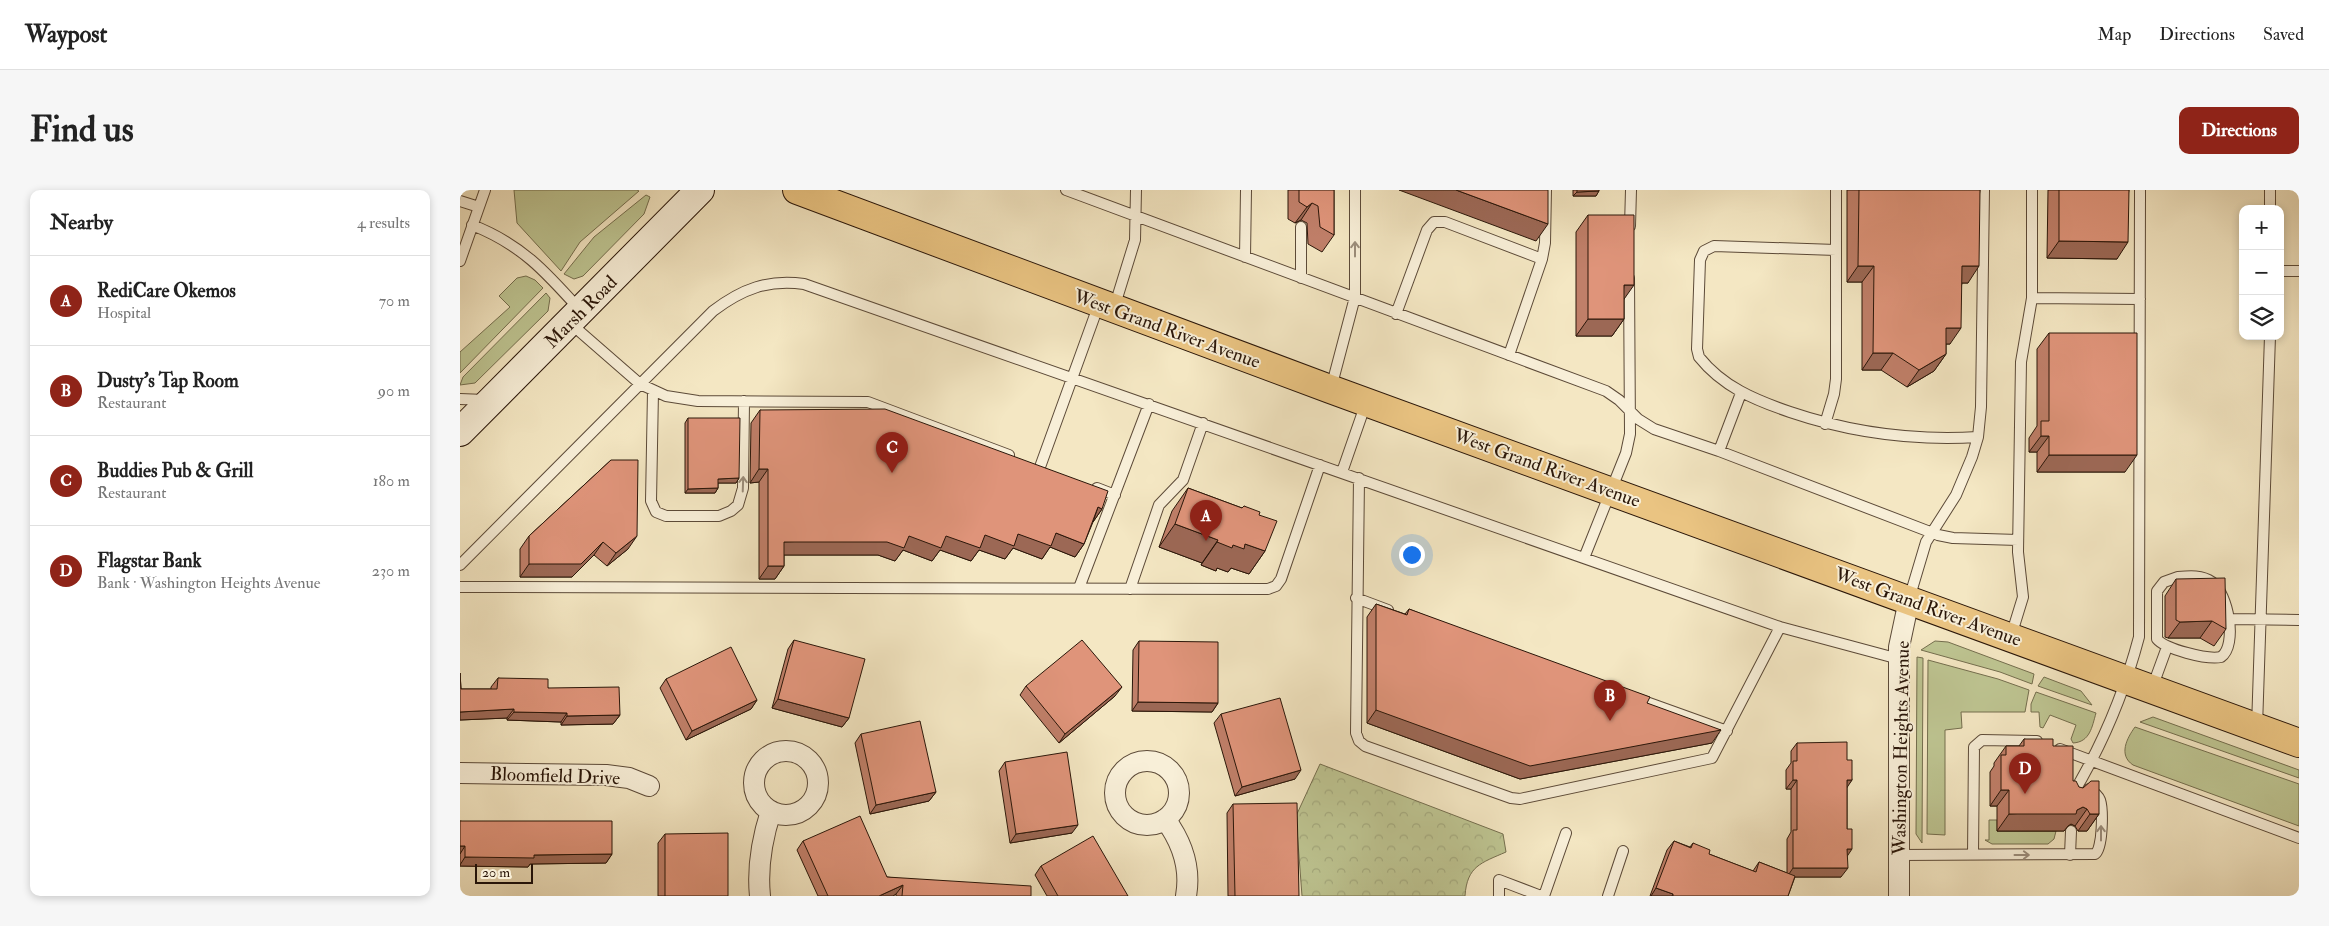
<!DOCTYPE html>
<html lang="en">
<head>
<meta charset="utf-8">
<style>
  body { margin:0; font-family:"IM FELL Double Pica",serif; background:#f6f6f6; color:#222 }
  .controls { position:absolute; right:15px; top:15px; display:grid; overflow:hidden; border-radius:10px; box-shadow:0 2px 8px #0003 }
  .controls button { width:45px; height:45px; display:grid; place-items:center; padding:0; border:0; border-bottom:1px solid #e0e0e0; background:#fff; color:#222; font:25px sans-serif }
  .scale { position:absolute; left:15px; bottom:12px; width:58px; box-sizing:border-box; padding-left:5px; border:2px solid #2a1609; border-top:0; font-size:14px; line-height:18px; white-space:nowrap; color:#2a1609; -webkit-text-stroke:4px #f8efd8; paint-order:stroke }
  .you { position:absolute; left:951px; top:364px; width:18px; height:18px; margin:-12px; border:4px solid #fff; border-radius:50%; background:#1a73e8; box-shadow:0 0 0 8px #1a73e833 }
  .badge { display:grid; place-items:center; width:32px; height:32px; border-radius:50%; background:#8f2418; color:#fff; font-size:16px; font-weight:700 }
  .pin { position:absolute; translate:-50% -41px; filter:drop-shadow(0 1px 2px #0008) }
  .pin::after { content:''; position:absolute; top:26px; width:18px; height:15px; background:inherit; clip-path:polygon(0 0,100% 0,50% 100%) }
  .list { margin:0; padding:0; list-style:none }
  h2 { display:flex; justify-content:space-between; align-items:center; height:65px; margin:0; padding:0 20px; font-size:21px }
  h2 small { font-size:16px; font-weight:400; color:#767676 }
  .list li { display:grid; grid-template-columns:32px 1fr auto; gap:15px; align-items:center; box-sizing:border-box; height:90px; padding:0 20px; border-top:1px solid #e0e0e0 }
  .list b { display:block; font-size:19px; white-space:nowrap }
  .list p { margin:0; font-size:16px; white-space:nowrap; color:#767676 }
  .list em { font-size:16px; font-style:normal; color:#767676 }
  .icon { flex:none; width:28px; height:28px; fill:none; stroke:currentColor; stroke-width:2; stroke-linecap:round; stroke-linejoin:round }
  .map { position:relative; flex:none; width:1839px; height:706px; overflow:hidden; border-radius:10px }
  header { display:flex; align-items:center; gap:30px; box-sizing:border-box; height:70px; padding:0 25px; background:#fff; border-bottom:1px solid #e0e0e0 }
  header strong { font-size:24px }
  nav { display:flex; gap:28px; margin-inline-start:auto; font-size:18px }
  .intro { display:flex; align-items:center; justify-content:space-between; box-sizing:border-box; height:120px; padding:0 30px }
  h1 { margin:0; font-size:35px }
  .button { padding:12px 22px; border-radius:10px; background:#8f2418; color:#fff; font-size:18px; font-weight:700 }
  main { display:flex; gap:30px; padding:0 30px }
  aside { flex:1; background:#fff; border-radius:10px; box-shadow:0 2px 8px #0003 }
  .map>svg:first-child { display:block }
  .grass { fill:#bec592; stroke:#746e4e }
  .forest { fill:url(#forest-crowns); stroke:#746e4e }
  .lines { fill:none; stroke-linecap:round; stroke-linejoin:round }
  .lane-casing { stroke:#5c4a38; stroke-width:12 }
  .street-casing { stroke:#5c4a38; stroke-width:22 }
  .secondary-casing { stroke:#2a1609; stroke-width:30 }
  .primary-casing { stroke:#2a1609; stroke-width:30 }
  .lane { stroke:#f8efd8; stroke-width:10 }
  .street { stroke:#f8efd8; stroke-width:20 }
  .secondary { stroke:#f8efd8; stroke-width:28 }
  .primary { stroke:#eac482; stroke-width:28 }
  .wall { fill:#c07f69; stroke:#2a1609 }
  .shaded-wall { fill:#9c6855; stroke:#2a1609 }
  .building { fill:#df947a; stroke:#2a1609 }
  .oneway { stroke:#9b8d7b }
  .labels { text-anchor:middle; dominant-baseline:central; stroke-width:4; stroke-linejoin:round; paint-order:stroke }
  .street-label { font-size:19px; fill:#2a1609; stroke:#f8efd8 }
</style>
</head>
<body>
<header>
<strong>Waypost</strong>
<nav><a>Map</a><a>Directions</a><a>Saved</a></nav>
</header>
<div class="intro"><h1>Find us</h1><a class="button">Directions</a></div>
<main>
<aside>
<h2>Nearby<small>4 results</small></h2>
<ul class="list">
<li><span class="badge">A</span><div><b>RediCare Okemos</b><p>Hospital</p></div><em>70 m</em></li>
<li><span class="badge">B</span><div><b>Dusty's Tap Room</b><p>Restaurant</p></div><em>90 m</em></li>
<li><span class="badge">C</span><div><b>Buddies Pub &amp; Grill</b><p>Restaurant</p></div><em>180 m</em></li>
<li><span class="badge">D</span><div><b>Flagstar Bank</b><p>Bank · Washington Heights Avenue</p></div><em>230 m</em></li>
</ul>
</aside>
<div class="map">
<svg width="1839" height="706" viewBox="0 0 1839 706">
  <defs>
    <pattern id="forest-crowns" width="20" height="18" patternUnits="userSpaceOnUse" patternTransform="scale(1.25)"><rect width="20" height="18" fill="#bec592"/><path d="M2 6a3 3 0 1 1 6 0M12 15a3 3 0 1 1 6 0" fill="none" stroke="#a3a87d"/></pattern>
  </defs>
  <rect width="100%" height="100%" fill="#f4e7c3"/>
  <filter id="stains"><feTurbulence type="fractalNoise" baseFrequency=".004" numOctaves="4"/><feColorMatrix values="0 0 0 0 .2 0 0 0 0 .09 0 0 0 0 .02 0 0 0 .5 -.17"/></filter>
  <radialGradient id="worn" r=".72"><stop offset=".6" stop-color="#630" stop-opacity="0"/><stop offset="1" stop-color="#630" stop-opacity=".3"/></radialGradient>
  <path class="grass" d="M 54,0 L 177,0 L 179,1 L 120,52 L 101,81 L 57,33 Z
    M 186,5 L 190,7 L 184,24 L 123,86 L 114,89 L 104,84 L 134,47 Z
    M 66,86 L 75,90 L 83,98 L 0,183 L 0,162 L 50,117 L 39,106 L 57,88 Z
    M 86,103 L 90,108 L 88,121 L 15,193 L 0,195 L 3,187 Z
    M 1475,451 L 1488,452 L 1574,484 L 1572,494 L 1540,482 L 1461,460 Z
    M 1457,467 L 1463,468 L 1462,653 L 1456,644 Z
    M 1468,470 L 1538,489 L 1569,500 L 1565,522 L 1501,522 L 1502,538 L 1485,540 L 1485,645 L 1467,644 Z
    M 1584,487 L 1621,501 L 1632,515 L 1578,496 Z
    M 1576,502 L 1636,523 C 1632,537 1630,552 1613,553 L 1611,549 L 1616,535 L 1590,525 L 1583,538 L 1580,537 L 1579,522 L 1571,522 L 1571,514 Z
    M 1693,527 L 1839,580 L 1839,588 L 1680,532 Z
    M 1675,537 L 1839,594 L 1839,636 L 1673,575 C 1658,565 1667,548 1675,537 Z
    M 1529,630 L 1537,630 L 1537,641 L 1596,641 L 1594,649 L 1588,654 L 1532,654 L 1525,650 L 1529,650 Z"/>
  <path class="forest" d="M 860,574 L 1043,644 L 1046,662 C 1021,673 1007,676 1005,706 L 842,706 L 836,626 Z"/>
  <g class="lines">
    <g class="lane-casing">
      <path id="lane" d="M 606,0 L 1146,201 L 1159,210 L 1178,229 L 1194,239 L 1259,261 L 1478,345 L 1493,348 L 1558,350
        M 1810,0 L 1810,19
        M 0,11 L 19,17
        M 12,35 C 61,54 86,82 120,120
        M 1170,36 L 1171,0
        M 841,37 L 841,88
        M 1376,60 L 1254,56 L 1244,61 L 1240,70 L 1237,159 L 1239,167 C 1263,197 1295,210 1330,222 C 1392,243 1452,251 1518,247
        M 785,67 L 786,0
        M 1082,69 L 1085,53 L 1086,0
        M 0,71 L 25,0
        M 1820,81 L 1839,81
        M 1572,108 L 1680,109
        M 654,118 L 675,50 L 676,0
        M 936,124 L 967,40 L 974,32 L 985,32 L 1082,69 L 1049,165
        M 110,133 L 180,194 L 206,206 L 238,211 L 408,212 L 549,265
        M 871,198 L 895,107 L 895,0
        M 193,201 L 191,311 L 196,322 L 206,326 L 259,326 L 271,321 L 278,315 L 283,298 L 284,211
        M 0,209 L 25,210
        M 1365,234 L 1374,204 L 1376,189 L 1376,0
        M 1259,261 L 1281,203
        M 580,277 L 639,114
        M 882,282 L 906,213
        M 899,288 L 896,543 L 899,551 L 905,556 L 1051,608 L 1060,609 L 1252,568 L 1320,437
        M 637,298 L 655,305
        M 1124,368 L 1166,263 L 1170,244 L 1169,88
        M 0,375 L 253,121 C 282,99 308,89 344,94 L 1320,437 L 1439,469
        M 1718,387 C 1730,386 1742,385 1752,392 C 1768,403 1778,455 1761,467 C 1747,470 1705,459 1697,449 L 1697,401 L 1704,392 Z
        M 0,397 L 808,399 L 816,396 L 821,389 L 860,275
        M 619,398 L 689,214
        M 670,399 L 699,315 L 723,290 L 743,233
        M 896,408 L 928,420
        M 1449,409 L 1466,352 L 1496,305 L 1512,267 L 1518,247 L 1521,217 L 1524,0
        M 1769,429 L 1839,430
        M 1551,446 L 1563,407 L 1558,362 L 1561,172 L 1572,108 L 1572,0
        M 1692,498 L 1707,457
        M 1175,508 L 1267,541
        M 1797,537 L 1810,146
        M 1600,559 L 1839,648
        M 1611,607 C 1642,556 1664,504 1679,447 L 1680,0
        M 1439,665 L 1635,664 C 1643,659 1643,619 1640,610 C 1638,605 1634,602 1629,599
        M 1513,665 L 1514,557 L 1522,550 L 1577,551
        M 1610,665 L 1611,641
        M 1039,706 L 1039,690 L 1081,706
        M 1084,706 L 1106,643
        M 1148,706 L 1163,661"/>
    </g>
    <g class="street-casing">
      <path id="street" d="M294 593a32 32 0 1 1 64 0a32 32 0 1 1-64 0Z
        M655 603a32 32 0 1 1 64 0a32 32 0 1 1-64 0Z
        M 0,583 L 146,585 L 169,588 L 189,596
        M 705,629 C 722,652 731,678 726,706
        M 300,706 C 297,677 302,649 311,621
        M 1439,706 L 1439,457 L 1449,410"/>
    </g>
    <g class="secondary-casing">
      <path id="secondary" d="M 0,242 L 240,0"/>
    </g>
    <g class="primary-casing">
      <path id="primary" d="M 337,0 L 870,199 L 1839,553"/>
    </g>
    <use href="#lane" class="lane"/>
    <use href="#street" class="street"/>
    <use href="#secondary" class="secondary"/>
    <use href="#primary" class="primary"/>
  </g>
  <path class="wall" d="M 828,0 L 874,0 L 874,45 L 862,62 L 848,54 L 847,33 L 841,30 L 835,33 L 828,29 Z
    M 1113,0 L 1139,0 L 1136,6 L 1113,6 Z
    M 1387,0 L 1520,0 L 1508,93 L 1502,93 L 1490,154 L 1486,154 L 1486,164 L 1474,181 L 1447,197 L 1421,180 L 1402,180 L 1402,92 L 1387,92 Z
    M 1588,0 L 1669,0 L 1657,69 L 1587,68 Z
    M 1128,25 L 1164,109 L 1164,129 L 1152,146 L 1116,146 L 1116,42 Z
    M 1589,143 L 1665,282 L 1577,282 L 1577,262 L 1569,262 L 1569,248 L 1577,236 L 1577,159 Z
    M 300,220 L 642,319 L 633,332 L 624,354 L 615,367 L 590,357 L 582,369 L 553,358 L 545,369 L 519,360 L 511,371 L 480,360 L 472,371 L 443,360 L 435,371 L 418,365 L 324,365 L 324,376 L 315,389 L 299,389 L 299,292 L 290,293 L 291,233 Z
    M 228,228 L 279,288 L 276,293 L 258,293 L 258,298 L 255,303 L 225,303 L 225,233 Z
    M 151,270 L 168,359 L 147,376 L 134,365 L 112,387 L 60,387 L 60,359 L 69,346 Z
    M 728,298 L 782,318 L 784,316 L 799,325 L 805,361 L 789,384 L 771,378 L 768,382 L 757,378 L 756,381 L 741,375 L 742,373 L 699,357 L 712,321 Z
    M 1716,389 L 1766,439 L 1754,456 L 1740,448 L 1708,448 L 1705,447 L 1705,406 Z
    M 916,414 L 945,424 L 949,419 L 1187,513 L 1252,553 L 1060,589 L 907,533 L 907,427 Z
    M 334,450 L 389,528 L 382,537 L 312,518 L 328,459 Z
    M 679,451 L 758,513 L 752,522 L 672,521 L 673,460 Z
    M 0,483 L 1,499 L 31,499 L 31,497 L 38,488 L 88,498 L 160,525 L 153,534 L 101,535 L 101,532 L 47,530 L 47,528 L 0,530 Z
    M 206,489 L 297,510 L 291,519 L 226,550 L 200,498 Z
    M 566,496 L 655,506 L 599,553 L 560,505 Z
    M 761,524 L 835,589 L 775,606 L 754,533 Z
    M 401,544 L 476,602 L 469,611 L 410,624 L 395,553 Z
    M 1564,549 L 1593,556 L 1613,591 L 1619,597 L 1639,624 L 1627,641 L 1618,641 L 1615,636 L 1611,634 L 1608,636 L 1604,641 L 1537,641 L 1537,616 L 1530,616 L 1530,582 L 1534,576 L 1534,573 L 1546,556 L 1559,556 Z
    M 1337,553 L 1387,570 L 1392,590 L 1387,596 L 1387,665 L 1381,687 L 1335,687 L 1328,706 L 1190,706 L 1207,660 L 1214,651 L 1230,657 L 1233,653 L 1249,664 L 1293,681 L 1299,672 L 1327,683 L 1327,649 L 1331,642 L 1331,599 L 1326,599 L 1326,580 L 1331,573 L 1331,561 Z
    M 545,572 L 612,643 L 550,653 L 539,581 Z
    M 773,614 L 839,706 L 768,706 L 767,623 Z
    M 0,631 L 152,664 L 146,673 L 70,674 L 68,677 L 0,676 Z
    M 205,644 L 268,706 L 198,706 L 198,653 Z
    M 343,651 L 427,687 L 571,706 L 436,706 L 436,704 L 433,706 L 358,706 L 337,660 Z
    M 581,676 L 668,706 L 587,706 L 575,685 Z"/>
  <path class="shaded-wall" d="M 939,0 L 996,0 L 1088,34 L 1076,51 Z
    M 1139,1 L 1136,6 L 1113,6 L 1117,2 Z
    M 852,13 L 841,30 L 835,33 L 847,17 Z
    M 1599,51 L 1668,52 L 1657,69 L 1587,68 Z
    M 1398,76 L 1414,76 L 1402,92 L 1387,92 Z
    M 1502,76 L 1519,76 L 1508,93 L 1490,93 Z
    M 1164,95 L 1174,95 L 1162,112 Z
    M 1128,129 L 1164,129 L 1152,146 L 1116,146 Z
    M 1486,138 L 1501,138 L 1490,154 L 1474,154 Z
    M 1413,163 L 1433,163 L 1421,180 L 1402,180 Z
    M 1486,164 L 1474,181 L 1447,197 L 1459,180 Z
    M 1581,246 L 1589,246 L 1577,262 L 1569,262 Z
    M 1589,265 L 1677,265 L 1665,282 L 1577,282 Z
    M 299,279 L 308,279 L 299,292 L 290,293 Z
    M 279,288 L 276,293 L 255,293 L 258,289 Z
    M 258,298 L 255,303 L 225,303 L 228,299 Z
    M 638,317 L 642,319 L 633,332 Z
    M 715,334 L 758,350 L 742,373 L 699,357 Z
    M 596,343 L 624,354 L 615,367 L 590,357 L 582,369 L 553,358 L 545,369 L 519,360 L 511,371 L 480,360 L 472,371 L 443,360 L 435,371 L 418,365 L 315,365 L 324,352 L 449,346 Z
    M 177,346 L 168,359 L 147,376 L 156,363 Z
    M 143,352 L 134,365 L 112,387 L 60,387 L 69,374 Z
    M 757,352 L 773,355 L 785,354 L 805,361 L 789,384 L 771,378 L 768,382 L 757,378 L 756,381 L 741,375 Z
    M 308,376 L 324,376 L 315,389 L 299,389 Z
    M 1752,431 L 1740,448 L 1708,448 L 1720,432 Z
    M 662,497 L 655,506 L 599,553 L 605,544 Z
    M 318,509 L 389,528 L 382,537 L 312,518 Z
    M 297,510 L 291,519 L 226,550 L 232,541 Z
    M 678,512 L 758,513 L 752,522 L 672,521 Z
    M 54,519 L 47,528 L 0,530 L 0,522 Z
    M 916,520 L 1261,540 L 1252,553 L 1060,589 L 907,533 Z
    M 54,522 L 107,523 L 101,532 L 47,530 Z
    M 160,525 L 153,534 L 101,535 L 107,526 Z
    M 841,580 L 835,589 L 775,606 L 782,597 Z
    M 1333,590 L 1337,590 L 1331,599 L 1326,599 Z
    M 1387,590 L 1392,590 L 1386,599 Z
    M 1541,600 L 1549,600 L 1537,616 L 1530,616 Z
    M 476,602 L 469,611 L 410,624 L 416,615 Z
    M 1623,617 L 1627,619 L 1615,636 L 1611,634 L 1608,636 L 1604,641 L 1537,641 L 1549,624 L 1617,620 Z
    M 1630,624 L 1639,624 L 1627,641 L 1618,641 Z
    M 618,635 L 612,643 L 550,653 L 556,644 Z
    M 0,656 L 5,656 L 0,664 Z
    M 1387,659 L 1392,659 L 1386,668 Z
    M 152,664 L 146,673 L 70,674 L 68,677 L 0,676 L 0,675 L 5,667 L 74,665 Z
    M 1333,678 L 1388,678 L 1381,687 L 1327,687 Z
    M 443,695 L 436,704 L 433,706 L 419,706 Z
    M 1196,698 L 1213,704 L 1212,706 L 1191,706 Z"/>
  <path class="building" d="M 839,0 L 874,0 L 874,45 L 860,37 L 858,16 L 852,13 L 847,17 L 839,12 Z
    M 996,0 L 1088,0 L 1088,34 Z
    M 1117,0 L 1139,0 L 1139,1 L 1117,2 Z
    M 1399,0 L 1520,0 L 1519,76 L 1502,76 L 1501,138 L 1486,138 L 1486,164 L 1459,180 L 1433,163 L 1413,163 L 1414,76 L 1398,76 Z
    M 1599,0 L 1669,0 L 1668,52 L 1599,51 Z
    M 1128,25 L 1174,25 L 1174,95 L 1164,95 L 1164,129 L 1128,129 Z
    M 1589,143 L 1677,143 L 1677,265 L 1589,265 L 1589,246 L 1581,246 L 1581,231 L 1589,231 Z
    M 425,219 L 648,301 L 642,319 L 638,317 L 624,354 L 596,343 L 591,356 L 558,344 L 554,356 L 525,345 L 520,358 L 486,346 L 481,358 L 449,346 L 444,358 L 427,352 L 324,352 L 324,376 L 308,376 L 308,279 L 299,279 L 300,220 Z
    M 228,228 L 280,228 L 279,288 L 258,289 L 258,298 L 228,299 Z
    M 151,270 L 178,270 L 177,346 L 156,363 L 143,352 L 121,374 L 69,374 L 69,346 Z
    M 728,298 L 782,318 L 784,316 L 800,322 L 799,325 L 817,331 L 805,361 L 785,354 L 784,359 L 773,355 L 772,358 L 757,352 L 758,350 L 715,334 Z
    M 1765,388 L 1766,439 L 1752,431 L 1720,432 L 1716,430 L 1716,389 Z
    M 916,414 L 947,425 L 949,419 L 1190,507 L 1187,513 L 1261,540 L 1070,576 L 916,520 Z
    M 334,450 L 405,469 L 389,528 L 318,509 Z
    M 622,450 L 662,497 L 605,544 L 566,496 Z
    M 679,451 L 758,452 L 758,513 L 678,512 Z
    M 271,457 L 297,510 L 232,541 L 206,489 Z
    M 0,483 L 1,499 L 37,499 L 38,488 L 88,489 L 88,498 L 159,497 L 160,525 L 107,526 L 107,523 L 54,522 L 54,519 L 0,522 Z
    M 820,508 L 841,580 L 782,597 L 761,524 Z
    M 460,531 L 476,602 L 416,615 L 401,544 Z
    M 1564,549 L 1593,549 L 1593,556 L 1613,556 L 1613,591 L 1616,591 L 1619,597 L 1623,598 L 1631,591 L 1639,591 L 1639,624 L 1630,624 L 1627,619 L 1623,617 L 1617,620 L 1616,624 L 1549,624 L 1549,600 L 1541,600 L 1541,565 L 1546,565 L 1546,556 L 1564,556 Z
    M 1387,552 L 1387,570 L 1392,570 L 1392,590 L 1387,590 L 1387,639 L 1392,639 L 1392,659 L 1387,659 L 1388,678 L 1333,678 L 1333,640 L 1337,640 L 1337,590 L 1333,590 L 1333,571 L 1337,571 L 1337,553 Z
    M 607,562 L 618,635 L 556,644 L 545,572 Z
    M 837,613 L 839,706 L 775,706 L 773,614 Z
    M 400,626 L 427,687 L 571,696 L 571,706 L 442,706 L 443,695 L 419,706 L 368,706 L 343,651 Z
    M 0,631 L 152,631 L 152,664 L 74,665 L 74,668 L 5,667 L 5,656 L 0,656 Z
    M 268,643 L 268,706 L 205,706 L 205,644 Z
    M 633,646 L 668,706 L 598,706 L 581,676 Z
    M 1214,651 L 1231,658 L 1233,653 L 1250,660 L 1249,664 L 1296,682 L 1299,672 L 1335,686 L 1328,706 L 1213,706 L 1213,704 L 1196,698 Z"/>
  <defs><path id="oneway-shaft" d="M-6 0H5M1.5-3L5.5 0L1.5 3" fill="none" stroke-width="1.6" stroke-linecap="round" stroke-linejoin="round" transform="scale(1.25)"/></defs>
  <g class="oneway">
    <use href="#oneway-shaft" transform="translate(895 59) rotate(-90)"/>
    <use href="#oneway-shaft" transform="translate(283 294) rotate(-88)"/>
    <use href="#oneway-shaft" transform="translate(1641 643) rotate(-90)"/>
    <use href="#oneway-shaft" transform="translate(1562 665)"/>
  </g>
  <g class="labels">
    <g class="street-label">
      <text transform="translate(121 122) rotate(-45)">Marsh Road</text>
      <text transform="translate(707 139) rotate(20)">West Grand River Avenue</text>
      <text transform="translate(1087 278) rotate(20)">West Grand River Avenue</text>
      <text transform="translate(1468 417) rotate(20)">West Grand River Avenue</text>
      <text transform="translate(1441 558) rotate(-89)">Washington Heights Avenue</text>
      <text transform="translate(95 586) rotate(2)">Bloomfield Drive</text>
    </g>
  </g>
  <rect width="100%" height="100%" filter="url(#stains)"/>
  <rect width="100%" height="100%" fill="url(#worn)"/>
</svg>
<div class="controls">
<button>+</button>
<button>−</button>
<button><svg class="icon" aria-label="layers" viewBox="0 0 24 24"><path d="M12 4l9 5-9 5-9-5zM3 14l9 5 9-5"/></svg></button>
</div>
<div class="scale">20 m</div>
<div class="you"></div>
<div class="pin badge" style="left:746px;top:351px">A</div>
<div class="pin badge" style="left:1150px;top:531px">B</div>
<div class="pin badge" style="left:432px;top:283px">C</div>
<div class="pin badge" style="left:1565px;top:604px">D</div>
</div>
</main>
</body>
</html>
